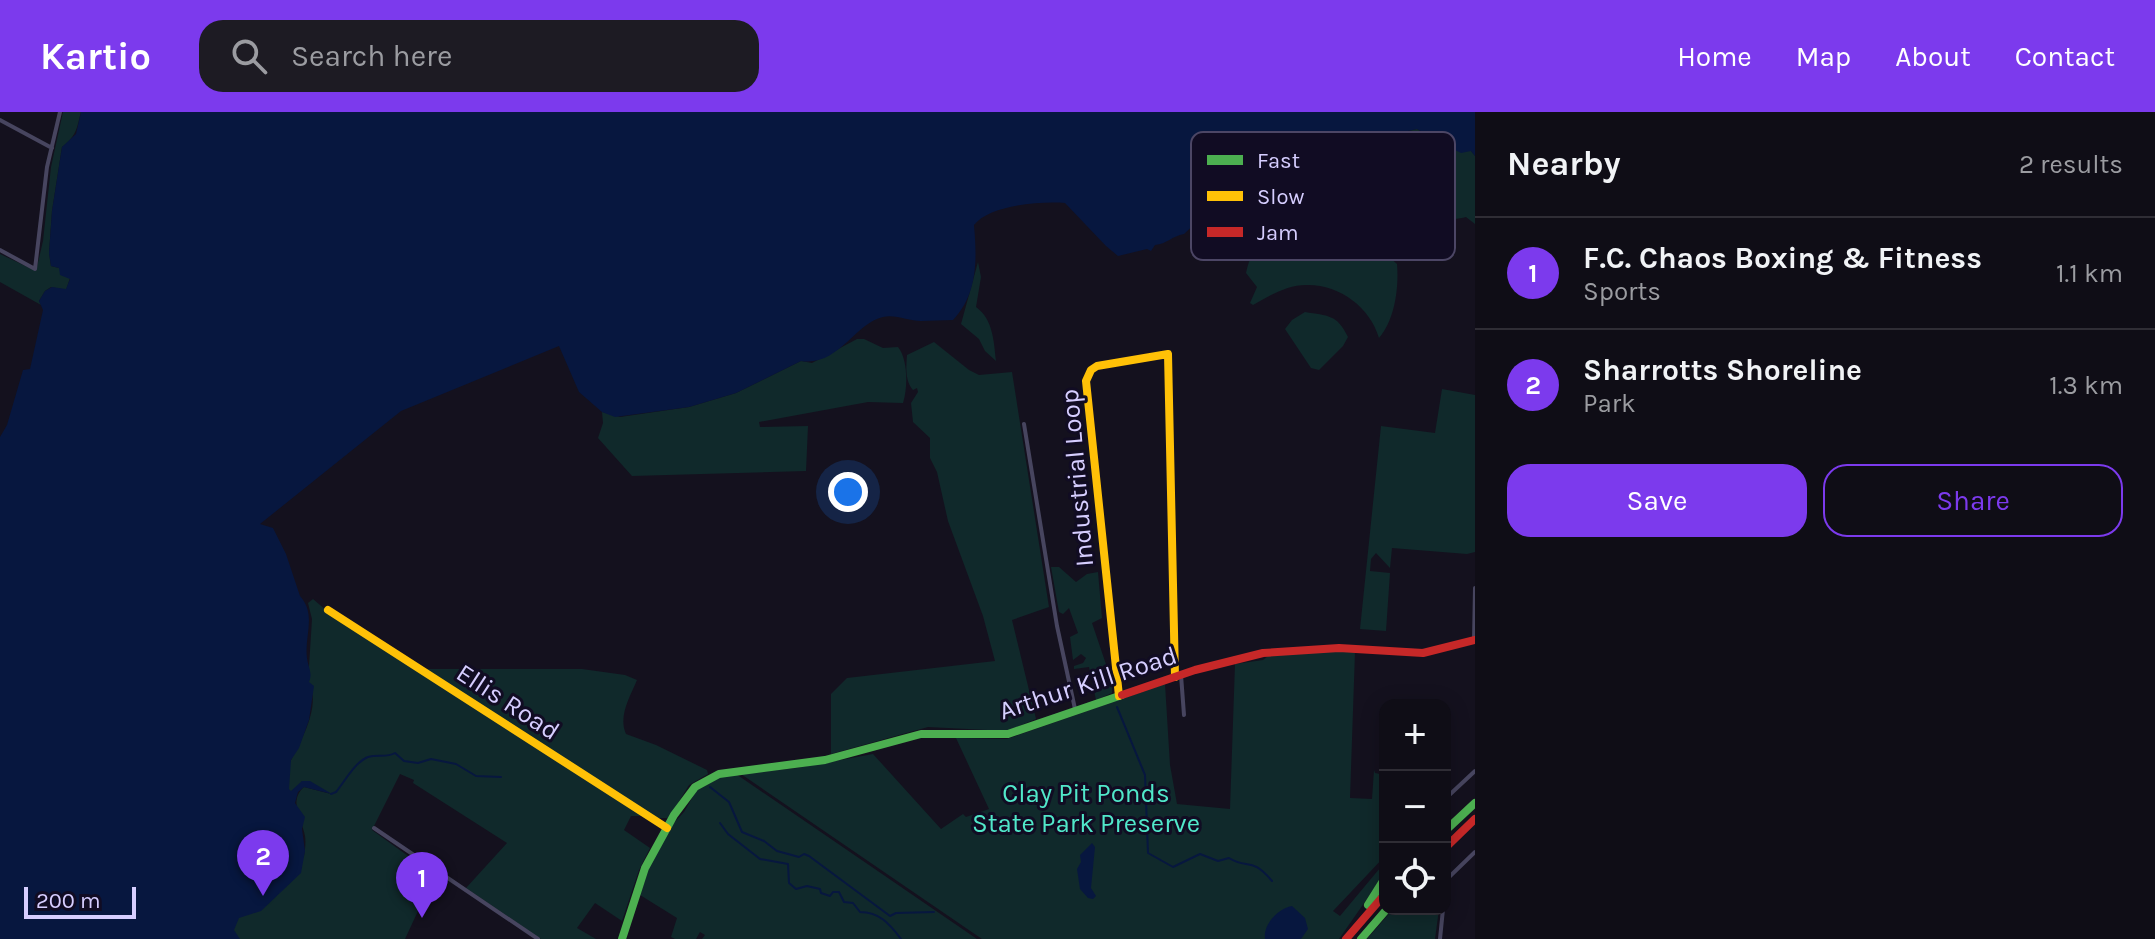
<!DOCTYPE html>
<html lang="en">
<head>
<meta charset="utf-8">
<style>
  body { margin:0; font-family:Karla,sans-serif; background:#1d1b23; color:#f1f3f6 }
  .controls { position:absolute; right:24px; bottom:24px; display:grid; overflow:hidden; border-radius:16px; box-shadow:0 4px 20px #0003 }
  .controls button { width:72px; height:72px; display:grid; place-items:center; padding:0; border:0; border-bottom:2px solid #2f2d35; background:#0f0d16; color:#f1f3f6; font:40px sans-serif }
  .scale { position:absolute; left:24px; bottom:20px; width:112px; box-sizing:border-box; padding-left:8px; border:4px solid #d6ceff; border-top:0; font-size:22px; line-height:28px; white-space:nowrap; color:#d6ceff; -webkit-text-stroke:6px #110c23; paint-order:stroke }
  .you { position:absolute; left:848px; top:380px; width:28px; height:28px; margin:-20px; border:6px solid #fff; border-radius:50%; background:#1a73e8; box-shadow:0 0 0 12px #1a73e833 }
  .badge { display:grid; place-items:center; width:52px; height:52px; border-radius:50%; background:#7c3aed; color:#fff; font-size:26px; font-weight:700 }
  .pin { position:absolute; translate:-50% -66px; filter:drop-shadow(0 2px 4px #0008) }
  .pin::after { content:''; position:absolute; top:42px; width:28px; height:24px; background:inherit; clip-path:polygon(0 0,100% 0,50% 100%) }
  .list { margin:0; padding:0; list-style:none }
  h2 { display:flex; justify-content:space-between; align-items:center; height:104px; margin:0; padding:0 32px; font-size:34px }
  h2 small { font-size:26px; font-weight:400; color:#9b9ca1 }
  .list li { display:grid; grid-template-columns:52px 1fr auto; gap:24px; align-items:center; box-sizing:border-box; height:112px; padding:0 32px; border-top:2px solid #2f2d35 }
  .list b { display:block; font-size:30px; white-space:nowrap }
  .list p { margin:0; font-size:26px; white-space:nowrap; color:#9b9ca1 }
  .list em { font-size:26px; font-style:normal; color:#9b9ca1 }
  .actions { display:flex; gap:16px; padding:24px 32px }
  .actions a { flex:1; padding:18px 0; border:2px solid #7c3aed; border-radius:24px; text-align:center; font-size:28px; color:#7c3aed }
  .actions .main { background:#7c3aed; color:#fff }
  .icon { flex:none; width:44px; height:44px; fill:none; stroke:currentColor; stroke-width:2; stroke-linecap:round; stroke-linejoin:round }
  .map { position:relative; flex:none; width:1475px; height:827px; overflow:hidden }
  header { display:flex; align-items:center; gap:48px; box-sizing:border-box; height:112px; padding:0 40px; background:#7c3aed; color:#fff }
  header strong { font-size:38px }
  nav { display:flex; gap:44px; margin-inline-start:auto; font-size:28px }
  .search { width:560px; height:72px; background:#1d1b23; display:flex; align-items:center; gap:20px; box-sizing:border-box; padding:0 28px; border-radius:24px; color:#9b9ca1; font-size:30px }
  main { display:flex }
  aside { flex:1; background:#0f0d16 }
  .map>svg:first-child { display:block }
  .green { fill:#10292b }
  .water { fill:#07173f }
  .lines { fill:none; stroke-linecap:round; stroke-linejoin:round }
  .stream { stroke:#07173f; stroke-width:2 }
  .street { stroke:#47455f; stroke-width:4 }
  .fast { stroke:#4caf50; stroke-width:8 }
  .slow { stroke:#ffc107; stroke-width:8 }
  .jam { stroke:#c62828; stroke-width:8 }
  .labels { text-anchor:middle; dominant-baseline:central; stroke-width:6; stroke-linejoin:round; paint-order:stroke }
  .street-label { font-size:26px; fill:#d6ceff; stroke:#110c23 }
  .park-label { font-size:26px; fill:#51e8ca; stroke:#110c23 }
  .key { fill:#110c23; stroke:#4c4665; stroke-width:2 }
  .key-label { font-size:22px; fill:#d6ceff }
</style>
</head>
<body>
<header>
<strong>Kartio</strong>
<div class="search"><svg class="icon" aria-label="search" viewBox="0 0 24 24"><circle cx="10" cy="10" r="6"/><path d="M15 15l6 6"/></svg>Search here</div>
<nav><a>Home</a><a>Map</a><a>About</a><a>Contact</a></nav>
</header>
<main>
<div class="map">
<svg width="1475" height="827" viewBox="0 0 1475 827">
  <rect width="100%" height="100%" fill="#14111e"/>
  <path class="green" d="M 63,0 L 81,0 C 77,15 77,24 62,35 L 52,99 L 49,141 L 51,154 L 59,156 L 70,166 L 66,178 L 51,175 L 45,179 L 39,189 L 41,193 L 0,170 L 0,142 L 36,159 L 43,129 L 51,55 Z
    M 1417,17 L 1429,24 L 1432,19 L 1444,24 L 1449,35 L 1471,39 L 1475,44 L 1475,112 L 1466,105 C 1434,114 1385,93 1388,144 L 1397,152 C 1399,175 1395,208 1379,226 C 1370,195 1339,172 1306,173 C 1287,173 1269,184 1253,193 L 1250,191 L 1257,175 L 1246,161 C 1249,147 1253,136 1267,130 L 1268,127 L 1257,119 L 1241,121 L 1222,98 L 1247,63 L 1274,51 L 1295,32 L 1318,31 L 1324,41 L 1350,40 L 1360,47 L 1373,38 L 1390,23 Z
    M 978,150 L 981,165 L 976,195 C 993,207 994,230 996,249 L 985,239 L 979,227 L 961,212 Z
    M 1305,200 C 1328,204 1337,202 1348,225 L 1343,234 L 1319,258 L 1311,256 L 1285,217 L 1292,208 Z
    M 857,227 L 864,227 L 883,236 L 898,235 C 908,247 908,276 903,291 L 868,290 L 759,310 L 760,315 L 808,314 L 806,359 L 632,364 L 598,326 L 603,311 L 602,300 L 620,305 L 689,295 L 736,281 L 801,249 L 812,251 Z
    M 934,230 L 969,258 L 979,263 L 1012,260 L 1049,495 L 1012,508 L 1036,607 L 1007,619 L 928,615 L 831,642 L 831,582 L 847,566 L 995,549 L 983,504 L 948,409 L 937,360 L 930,346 L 930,326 L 913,310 L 911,291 L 918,280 L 917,276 L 913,278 C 905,269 906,255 907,243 Z
    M 1442,277 L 1475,283 L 1475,440 L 1467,442 L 1392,436 L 1390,456 L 1376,441 L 1371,447 L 1370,459 L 1390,461 L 1386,519 L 1360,517 L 1381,314 L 1435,321 Z
    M 1051,455 L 1059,455 L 1076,470 L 1087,462 L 1098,460 L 1102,506 L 1092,511 L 1112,570 L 1112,581 L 1096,588 L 1089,555 L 1074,557 L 1074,554 L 1083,551 L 1086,546 L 1081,542 L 1073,548 L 1070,525 L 1078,521 L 1069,496 L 1063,502 L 1059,500 Z
    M 313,487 L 327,499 L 645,704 L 631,704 L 624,718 L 650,736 L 639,758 L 622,809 L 595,791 L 577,816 L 596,827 L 541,827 L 466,776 L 507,731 L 413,671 L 414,668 L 400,662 L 372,718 L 422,754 L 426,767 L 437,770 L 425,784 L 405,827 L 163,827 L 304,744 C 305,738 306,730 305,724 C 302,707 288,689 304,675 L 331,682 L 302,669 L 289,695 L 295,703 L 297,715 L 291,714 C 285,701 285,659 292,646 C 302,627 322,591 308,570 L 312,507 L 308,491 Z
    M 1307,539 L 1355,540 L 1350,686 L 1372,687 L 1374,658 L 1375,661 L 1385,663 L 1385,744 L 1333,799 L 1340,804 L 1385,750 L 1385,761 L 1339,827 L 982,827 L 741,662 L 797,656 L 873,642 L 941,717 L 963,702 L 966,705 L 989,697 L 956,626 L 1007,627 L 1165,572 L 1170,653 L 1177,692 L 1230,697 L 1235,552 L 1263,548 L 1268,544 Z
    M 422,557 L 582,557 L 625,563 L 637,568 C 630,585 618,604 626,622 L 656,633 L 707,658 L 708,662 L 689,673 L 669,706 L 656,706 Z
    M 736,662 L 977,827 L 702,827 L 705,823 L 700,820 L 696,827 L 675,827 L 671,825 L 677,806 L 640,783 L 650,753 L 672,713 L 684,700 L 696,679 L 721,665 Z
    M 1393,797 L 1439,797 L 1435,827 L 1367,827 Z"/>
  <path class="water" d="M 81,0 L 1475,0 L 1475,44 L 1471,39 L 1461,41 L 1449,35 L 1444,24 L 1432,19 L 1429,24 L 1417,17 L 1391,23 L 1393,33 L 1374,38 L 1377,43 L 1374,47 L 1359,47 L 1350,40 L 1324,41 L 1317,31 L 1295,32 L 1274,51 L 1247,63 L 1184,122 C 1172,124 1167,132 1155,133 L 1151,139 L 1147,137 L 1118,144 L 1106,134 L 1065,91 C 1041,89 989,93 974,113 C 977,147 978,182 953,208 C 942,208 932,209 921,209 C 909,209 895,202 883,205 C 855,211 838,255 801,249 L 736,281 L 689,295 L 615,305 L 602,300 L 579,280 L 559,234 L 401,299 L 260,412 L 273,416 L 286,442 L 300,484 C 317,503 304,524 307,546 C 308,555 313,561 309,570 L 314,574 L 309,608 L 299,636 L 291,648 L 289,677 L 291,679 L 302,669 L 310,669 L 332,682 L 304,675 L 298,680 L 295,691 L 305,705 L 302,717 L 305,739 L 301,761 L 261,799 L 239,806 L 234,818 L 240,827 L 0,827 L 0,325 L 7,313 L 23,258 L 30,257 L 43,198 L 39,189 L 45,179 L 52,175 L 66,177 L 70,167 L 60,163 L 59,156 L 51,154 L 49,141 L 52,99 L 62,35 L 76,22 Z
    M 1092,731 L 1095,735 L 1091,776 L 1096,784 L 1093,787 L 1088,786 L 1080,777 L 1077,757 L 1081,750 L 1080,743 Z
    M 1292,794 L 1305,806 L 1308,817 L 1301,827 L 1265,827 C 1263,813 1277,797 1292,794 Z"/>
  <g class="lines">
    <path class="stream" d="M 1117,595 L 1145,663 L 1148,741 L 1173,755 L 1200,742 L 1218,749 L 1229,746 C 1248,758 1251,744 1272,769
      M 710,675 L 729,690 L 742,720 L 764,729 L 777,739 L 799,745 L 804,742 L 809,744 L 890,804 L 896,801 L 934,800
      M 331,682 L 336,680 C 345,669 355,650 368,645 C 378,642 386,646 395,641 L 404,649 L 418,651 L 431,647 L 456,652 L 476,664 L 501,665
      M 720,711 L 728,722 L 760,747 L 788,752 L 789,771 L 796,777 L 807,774 L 820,777 L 821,781 L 830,784 L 833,780 L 839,780 L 844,790 L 853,791 L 860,800 C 879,800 889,811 901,827"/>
    <path class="street" d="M 0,8 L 52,36
      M 0,138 L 35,157 L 47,55 L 60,0
      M 1024,312 L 1057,514 L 1075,597
      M 1474,529 L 1475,476
      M 1181,563 L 1184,603
      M 1445,687 L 1475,659
      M 374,716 L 538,827
      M 1445,769 L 1475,740
      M 1440,827 L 1443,797"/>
    <path class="fast" d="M 1445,719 L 1475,691
      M 1368,793 L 1385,766
      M 622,827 L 645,756 L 674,703 L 695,675 L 719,662 L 825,648 L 921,622 L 1008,622 L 1122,583
      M 1361,827 L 1387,797"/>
    <path class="slow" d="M 328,498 L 667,716
      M 1119,584 L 1086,269 L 1091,258 L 1097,254 L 1168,242 L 1175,565"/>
    <path class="jam" d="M 1122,583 L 1195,558 L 1263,541 L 1339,536 L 1423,541 L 1475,528
      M 1445,736 L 1475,707
      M 1346,827 L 1385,782"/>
  </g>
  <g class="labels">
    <g class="street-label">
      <text transform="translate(1077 366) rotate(-95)">Industrial Loop</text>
      <text transform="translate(1088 571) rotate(-18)">Arthur Kill Road</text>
      <text transform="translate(508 590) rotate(33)">Ellis Road</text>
    </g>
    <g class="park-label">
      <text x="1086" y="681">Clay Pit Ponds<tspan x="1086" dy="30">State Park Preserve</tspan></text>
    </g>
  </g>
  <rect x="1191" y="20" width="264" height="128" rx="12" class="key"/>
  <rect x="1207" y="43" width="36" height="10" fill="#4caf50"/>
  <rect x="1207" y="79" width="36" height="10" fill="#ffc107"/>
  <rect x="1207" y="115" width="36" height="10" fill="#c62828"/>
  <g class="key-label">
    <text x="1257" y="56">Fast</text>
    <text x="1257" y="92">Slow</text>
    <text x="1257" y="128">Jam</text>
  </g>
</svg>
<div class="controls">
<button>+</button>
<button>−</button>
<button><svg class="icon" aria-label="locate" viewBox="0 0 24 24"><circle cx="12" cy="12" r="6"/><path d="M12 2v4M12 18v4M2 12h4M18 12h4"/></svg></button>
</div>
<div class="scale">200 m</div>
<div class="you"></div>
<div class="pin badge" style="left:422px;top:806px">1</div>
<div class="pin badge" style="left:263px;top:784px">2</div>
</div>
<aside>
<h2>Nearby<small>2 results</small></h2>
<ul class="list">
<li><span class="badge">1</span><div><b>F.C. Chaos Boxing &amp; Fitness</b><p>Sports</p></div><em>1.1 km</em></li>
<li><span class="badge">2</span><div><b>Sharrotts Shoreline</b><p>Park</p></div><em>1.3 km</em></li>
</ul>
<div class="actions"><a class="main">Save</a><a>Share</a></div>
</aside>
</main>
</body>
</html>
